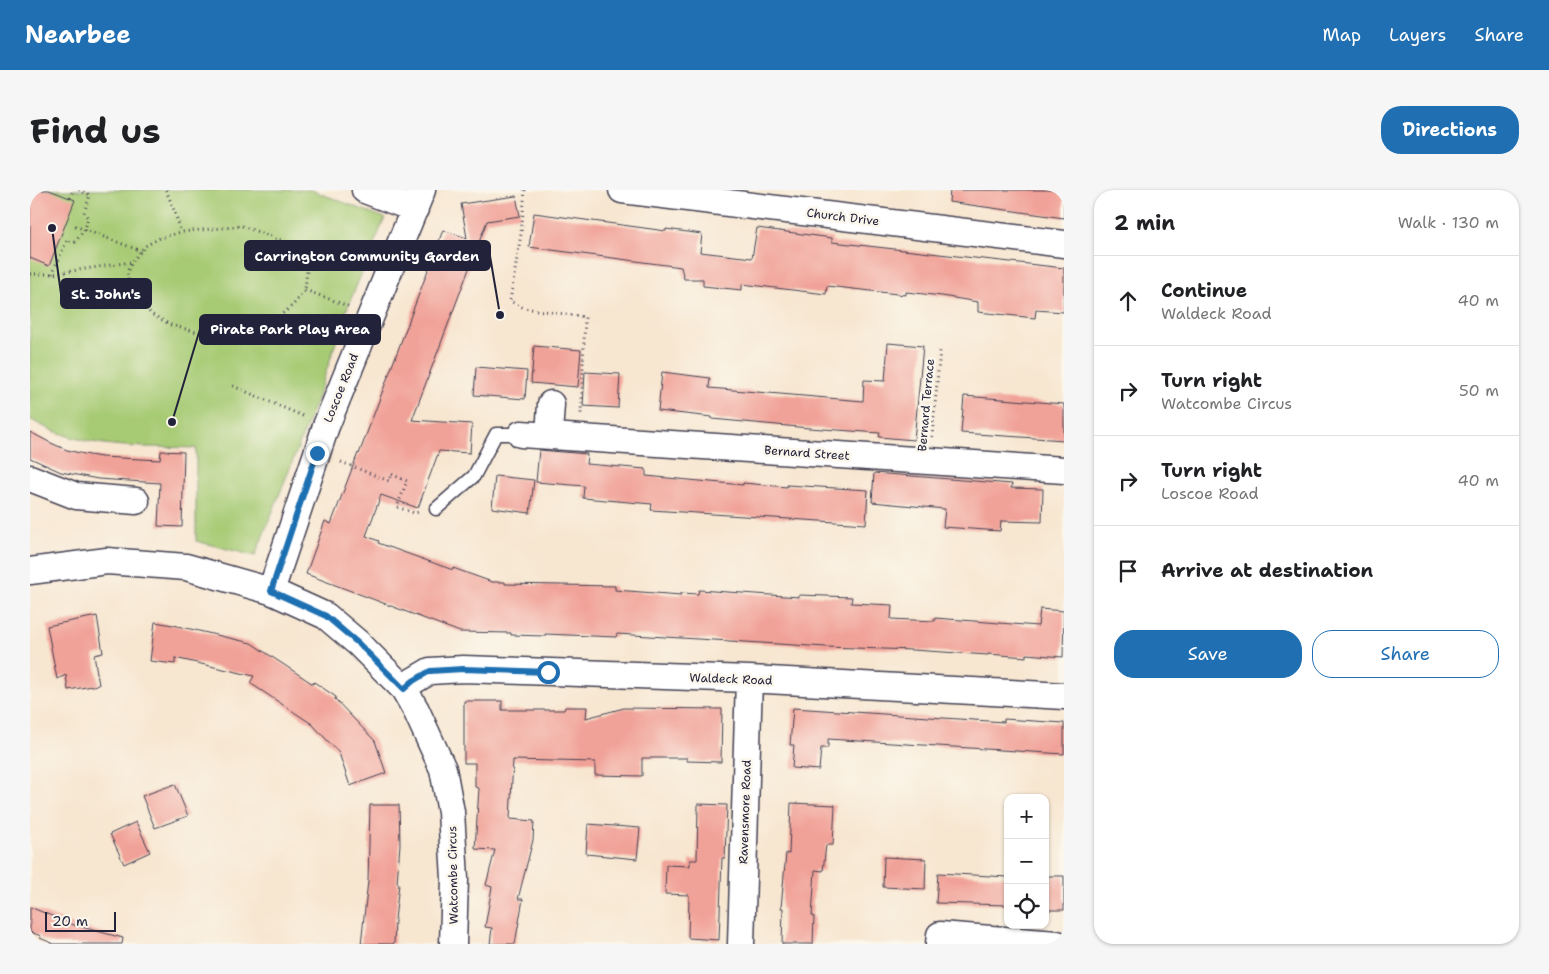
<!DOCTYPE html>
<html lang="en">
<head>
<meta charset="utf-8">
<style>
  body { margin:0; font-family:"Shantell Sans",sans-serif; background:#f6f6f6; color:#202124 }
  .controls { position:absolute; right:15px; bottom:15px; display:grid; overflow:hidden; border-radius:10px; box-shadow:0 1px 4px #0004 }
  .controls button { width:45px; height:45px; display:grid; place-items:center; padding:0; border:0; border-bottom:1px solid #e0e0e0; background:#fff; color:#202124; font:25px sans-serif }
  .scale { position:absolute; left:15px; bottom:12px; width:71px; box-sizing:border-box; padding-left:5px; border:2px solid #22223b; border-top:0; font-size:14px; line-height:18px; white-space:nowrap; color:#22223b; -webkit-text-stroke:4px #fbf7ec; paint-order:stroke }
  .stop { position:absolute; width:15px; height:15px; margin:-11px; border:4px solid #1f6fb2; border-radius:50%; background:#fff }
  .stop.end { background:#1f6fb2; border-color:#fff; box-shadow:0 1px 5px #0008 }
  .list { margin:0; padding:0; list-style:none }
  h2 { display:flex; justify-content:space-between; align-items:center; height:65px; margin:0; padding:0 20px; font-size:21px }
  h2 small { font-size:16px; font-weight:400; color:#757577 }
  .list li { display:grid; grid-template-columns:32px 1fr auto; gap:15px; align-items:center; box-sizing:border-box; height:90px; padding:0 20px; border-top:1px solid #e0e0e0 }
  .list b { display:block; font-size:19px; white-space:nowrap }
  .list p { margin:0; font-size:16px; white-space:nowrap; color:#757577 }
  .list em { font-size:16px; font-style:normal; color:#757577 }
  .actions { display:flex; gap:10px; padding:15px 20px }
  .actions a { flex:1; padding:11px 0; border:1px solid #1f6fb2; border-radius:20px; text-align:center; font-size:18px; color:#1f6fb2 }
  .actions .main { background:#1f6fb2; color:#fff }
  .icon { flex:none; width:28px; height:28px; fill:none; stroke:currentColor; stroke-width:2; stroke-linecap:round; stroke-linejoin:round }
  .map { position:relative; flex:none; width:1034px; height:754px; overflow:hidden; border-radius:20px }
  header { display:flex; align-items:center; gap:30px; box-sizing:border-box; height:70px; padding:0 25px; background:#1f6fb2; color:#fff }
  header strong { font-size:24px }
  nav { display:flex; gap:28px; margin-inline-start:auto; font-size:18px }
  .intro { display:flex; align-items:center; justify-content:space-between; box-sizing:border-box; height:120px; padding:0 30px }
  h1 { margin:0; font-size:35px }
  .button { padding:12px 22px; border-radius:20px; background:#1f6fb2; color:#fff; font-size:18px; font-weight:700 }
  main { display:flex; gap:30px; padding:0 30px }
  aside { flex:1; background:#fff; border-radius:20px; box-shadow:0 1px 4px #0004 }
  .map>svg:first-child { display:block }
  .green { fill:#a7cb75; stroke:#647658 }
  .building { fill:#f1a298 }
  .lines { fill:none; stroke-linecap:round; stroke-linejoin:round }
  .lane-casing { stroke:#423f51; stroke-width:15 }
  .street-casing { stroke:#423f51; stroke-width:29 }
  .path { stroke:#423f51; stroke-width:3; stroke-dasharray:1 4; stroke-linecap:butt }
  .lane { stroke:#fff; stroke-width:12 }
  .street { stroke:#fff; stroke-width:26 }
  .route { stroke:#1f6fb2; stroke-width:6 }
  .labels { text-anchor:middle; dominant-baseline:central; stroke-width:5; stroke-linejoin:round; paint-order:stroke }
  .street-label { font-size:12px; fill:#22223b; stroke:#fbf7ec }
  .leader { fill:none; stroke:#22223b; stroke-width:2 }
  .callout-dot { fill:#22223b; stroke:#fbf7ec; stroke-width:2 }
  .callout { fill:#22223b; stroke:#22223b; stroke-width:2 }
  .callout-label { font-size:14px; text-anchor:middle; font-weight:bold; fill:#fff }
</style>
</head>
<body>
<header>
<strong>Nearbee</strong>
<nav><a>Map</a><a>Layers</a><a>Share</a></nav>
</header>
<div class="intro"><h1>Find us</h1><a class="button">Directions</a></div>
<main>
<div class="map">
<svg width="1034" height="754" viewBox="0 0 1034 754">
  <rect width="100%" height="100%" fill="#fbf7ec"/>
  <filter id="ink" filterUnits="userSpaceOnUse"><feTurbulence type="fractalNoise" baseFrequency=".02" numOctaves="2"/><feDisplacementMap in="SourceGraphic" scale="10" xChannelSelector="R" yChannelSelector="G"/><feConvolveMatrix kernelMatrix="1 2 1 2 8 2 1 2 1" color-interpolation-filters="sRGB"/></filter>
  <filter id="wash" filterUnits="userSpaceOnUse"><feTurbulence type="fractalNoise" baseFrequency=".0096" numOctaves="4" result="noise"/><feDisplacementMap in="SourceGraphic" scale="20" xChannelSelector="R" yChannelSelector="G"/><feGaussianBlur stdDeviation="1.12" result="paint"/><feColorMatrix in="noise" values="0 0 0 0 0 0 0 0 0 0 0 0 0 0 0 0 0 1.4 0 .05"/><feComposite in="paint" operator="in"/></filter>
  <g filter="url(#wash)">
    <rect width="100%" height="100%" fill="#f7e6d0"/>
    <path class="green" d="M 0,0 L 281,0 L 355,28 L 318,116 L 286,212 L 225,366 L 166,351 L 166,258 C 107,256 53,261 0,229 Z"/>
    <g id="blocks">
      <path class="building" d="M 0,0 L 19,0 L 45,10 L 19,76 L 0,68 Z
        M 920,0 L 1034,0 L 1034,28 L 919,12 Z
        M 486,6 L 490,26 L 457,31 L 382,230 L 442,234 L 440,263 L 409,261 L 388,318 L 351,305 L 336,346 L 349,351 L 348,353 L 423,380 L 423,378 L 462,392 L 475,392 L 475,394 L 585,396 L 585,400 L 651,405 L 651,403 L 668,404 L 669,400 L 769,407 L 769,405 L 822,407 L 821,413 L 862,415 L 861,429 L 905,431 L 905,428 L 1008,436 L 1010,419 L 1034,421 L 1033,467 L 996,464 L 996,467 L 958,464 L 958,465 L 883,460 L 796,457 L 587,444 L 586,447 L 515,444 L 515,446 L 481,445 L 481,443 L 430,442 L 276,384 L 295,331 L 301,334 L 328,263 L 329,264 L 413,40 L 437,48 L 431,14 Z
        M 504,23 L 636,41 L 636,39 L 672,44 L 670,62 L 722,68 L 727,38 L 802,48 L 802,52 L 1034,78 L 1034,122 L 1006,120 L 1005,128 L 948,122 L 948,112 L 912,106 L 876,102 L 876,105 L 797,96 L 796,104 L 712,94 L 712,100 L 673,96 L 673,89 L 654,89 L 651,77 L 499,57 Z
        M 858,153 L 893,156 L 884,250 L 849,247 L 850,243 L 779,238 L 682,229 L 682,227 L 628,221 L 632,182 L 680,188 L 679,198 L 833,211 L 834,190 L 855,191 Z
        M 504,156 L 551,160 L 548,197 L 501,193 Z
        M 446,177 L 497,181 L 495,209 L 444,205 Z
        M 555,182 L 590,184 L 588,218 L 553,216 Z
        M 934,206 L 1034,214 L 1034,250 L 931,243 Z
        M 0,242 L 21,253 L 37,260 L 54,264 L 71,267 L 130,270 L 131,261 L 154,262 L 152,337 L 128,336 L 130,293 L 68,289 L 31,282 L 0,268 Z
        M 509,260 L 557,264 L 556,274 L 616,279 L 616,286 L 713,295 L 713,293 L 757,297 L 757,295 L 838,300 L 836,334 L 621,320 L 622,314 L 553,308 L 554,296 L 506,292 Z
        M 844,283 L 982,294 L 981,298 L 1013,299 L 1012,332 L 971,331 L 970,341 L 913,337 L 915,319 L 842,312 Z
        M 465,286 L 504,290 L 500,323 L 462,318 Z
        M 67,426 L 73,463 L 64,465 L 69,495 L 38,500 L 36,485 L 27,489 L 17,436 Z
        M 125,432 L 143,435 L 221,453 L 283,494 L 284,492 L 306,507 L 305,509 L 345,551 L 356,583 L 320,596 L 309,563 L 282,534 L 220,493 L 224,486 L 145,468 L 145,474 L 120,471 Z
        M 434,511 L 472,511 L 472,520 L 534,520 L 535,517 L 557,517 L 556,528 L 594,518 L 692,519 L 691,572 L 657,571 L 657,568 L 612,568 L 612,586 L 565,585 L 565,572 L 483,570 L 480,629 L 504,631 L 503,650 L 488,709 L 493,709 L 485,754 L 460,754 L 462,738 L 455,737 L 462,697 L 456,695 L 465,660 L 445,659 L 449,598 L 445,597 L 445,573 L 434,573 Z
        M 763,518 L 974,532 L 974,529 L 1034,533 L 1034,564 L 798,549 L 798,558 L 791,558 L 789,580 L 762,578 L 764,555 L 760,555 Z
        M 145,594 L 158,626 L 125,638 L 112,606 Z
        M 761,613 L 805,615 L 803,655 L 796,655 L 793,681 L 785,680 L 782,726 L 784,726 L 783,754 L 752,754 L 753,718 L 751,718 L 756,663 L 759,664 Z
        M 668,614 L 697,615 L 695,668 L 692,668 L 689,750 L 658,748 L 659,705 L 635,704 L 636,675 L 660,676 L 660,670 L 667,670 Z
        M 340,615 L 369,615 L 370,654 L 367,693 L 369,694 L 365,730 L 364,754 L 331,754 L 338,691 Z
        M 106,632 L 120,662 L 94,674 L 80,644 Z
        M 558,634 L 610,638 L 607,669 L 556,664 Z
        M 854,667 L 896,669 L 895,699 L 853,697 Z
        M 908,683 L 978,687 L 978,715 L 906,713 Z
        M 1015,686 L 1034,686 L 1034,720 L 1015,720 Z
        M 0,717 L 44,735 L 93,748 L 92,754 L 24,754 L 10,748 L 11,746 L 0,742 Z"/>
    </g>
  </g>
  <g filter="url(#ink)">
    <use href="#blocks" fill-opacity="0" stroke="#423f51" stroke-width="1"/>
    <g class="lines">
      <g class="lane-casing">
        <path id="lane" d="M 406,319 L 444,286 L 466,244 L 491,244"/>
      </g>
      <g class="street-casing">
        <path id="street" d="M 335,0 L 385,19
          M 592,0 L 1034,54
          M 491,244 L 1034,280
          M 519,245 L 521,214
          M 0,288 L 46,306 L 106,311
          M 0,381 L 77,371 L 156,377 L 241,401 L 296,426 L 329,454 L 374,499 L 386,520 L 413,579 L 421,622 L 425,689 L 423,754
          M 241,401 L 296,236 L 392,0
          M 374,499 L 383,491 L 400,481 L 433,479 L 719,489 L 1034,506
          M 711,754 L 719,489
          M 909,754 L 910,745 L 1027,754"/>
      </g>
      <path class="path" d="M 136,0 L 145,23 L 151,42
        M 495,0 L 491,44 L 480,111 L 494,118 L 555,127 L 551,224
        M 40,8 L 43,0
        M 45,36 L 111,61
        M 212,36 L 253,51 L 271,63 L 277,80 L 275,100 L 263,115 L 246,129 L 228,141 L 196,147 L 174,144 L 141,135 L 121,124 L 108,109 L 98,93 L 98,80 L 102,72 L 115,56 L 130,48 L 151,42 Z
        M 0,84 L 22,84 L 101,72
        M 22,84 L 37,50 L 45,52 L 55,39 L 58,28 L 54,23 L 60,5 L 49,0
        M 275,100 L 318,116
        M 203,196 L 275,227
        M 902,247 L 910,160
        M 311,272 L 359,291 L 361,284 L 377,291 L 367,317 L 384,323 L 389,322"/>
      <use href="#lane" class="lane"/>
      <use href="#street" class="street"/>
    </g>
  </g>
  <g class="lines" filter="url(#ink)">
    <path class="route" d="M 287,263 L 241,401 L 296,426 L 329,454 L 374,499 L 383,491 L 400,481 L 433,479 L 518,482"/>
  </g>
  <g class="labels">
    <g class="street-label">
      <text transform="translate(813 27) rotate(7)">Church Drive</text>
      <text transform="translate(311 198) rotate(-68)">Loscoe Road</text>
      <text transform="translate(896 215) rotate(-85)">Bernard Terrace</text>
      <text transform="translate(777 263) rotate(4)">Bernard Street</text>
      <text transform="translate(701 489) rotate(2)">Waldeck Road</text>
      <text transform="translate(715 622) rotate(-88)">Ravensmore Road</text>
      <text transform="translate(423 685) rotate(-91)">Watcombe Circus</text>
    </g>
  </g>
  <path class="leader" d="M470 125L460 66M22 38L31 104M142 232L170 139"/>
  <g class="callout-dot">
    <circle cx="470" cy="125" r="5"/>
    <circle cx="22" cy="38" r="5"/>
    <circle cx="142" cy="232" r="5"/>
  </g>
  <g class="callout">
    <rect x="215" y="51" width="245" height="29" rx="5"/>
    <rect x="31" y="89" width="90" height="29" rx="5"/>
    <rect x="170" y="125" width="180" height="29" rx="5"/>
  </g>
  <g class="callout-label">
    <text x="337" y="71">Carrington Community Garden</text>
    <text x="76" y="109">St. John's</text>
    <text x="260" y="144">Pirate Park Play Area</text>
  </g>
</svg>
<div class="controls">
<button>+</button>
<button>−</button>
<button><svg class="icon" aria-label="locate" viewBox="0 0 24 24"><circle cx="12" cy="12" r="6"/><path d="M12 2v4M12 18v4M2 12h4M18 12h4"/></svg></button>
</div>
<div class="scale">20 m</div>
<div class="stop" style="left:518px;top:482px"></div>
<div class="stop end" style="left:287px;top:263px"></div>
</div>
<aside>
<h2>2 min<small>Walk · 130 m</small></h2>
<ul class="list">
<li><svg class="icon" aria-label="ahead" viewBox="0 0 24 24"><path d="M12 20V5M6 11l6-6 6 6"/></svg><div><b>Continue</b><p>Waldeck Road</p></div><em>40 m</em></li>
<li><svg class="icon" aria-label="right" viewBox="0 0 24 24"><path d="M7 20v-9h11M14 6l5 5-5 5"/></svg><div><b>Turn right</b><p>Watcombe Circus</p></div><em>50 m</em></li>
<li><svg class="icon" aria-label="right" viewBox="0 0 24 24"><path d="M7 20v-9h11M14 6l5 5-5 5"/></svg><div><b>Turn right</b><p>Loscoe Road</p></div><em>40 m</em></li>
<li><svg class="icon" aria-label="arrive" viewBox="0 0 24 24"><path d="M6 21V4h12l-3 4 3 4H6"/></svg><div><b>Arrive at destination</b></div></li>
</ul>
<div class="actions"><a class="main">Save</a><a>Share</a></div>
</aside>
</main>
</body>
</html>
